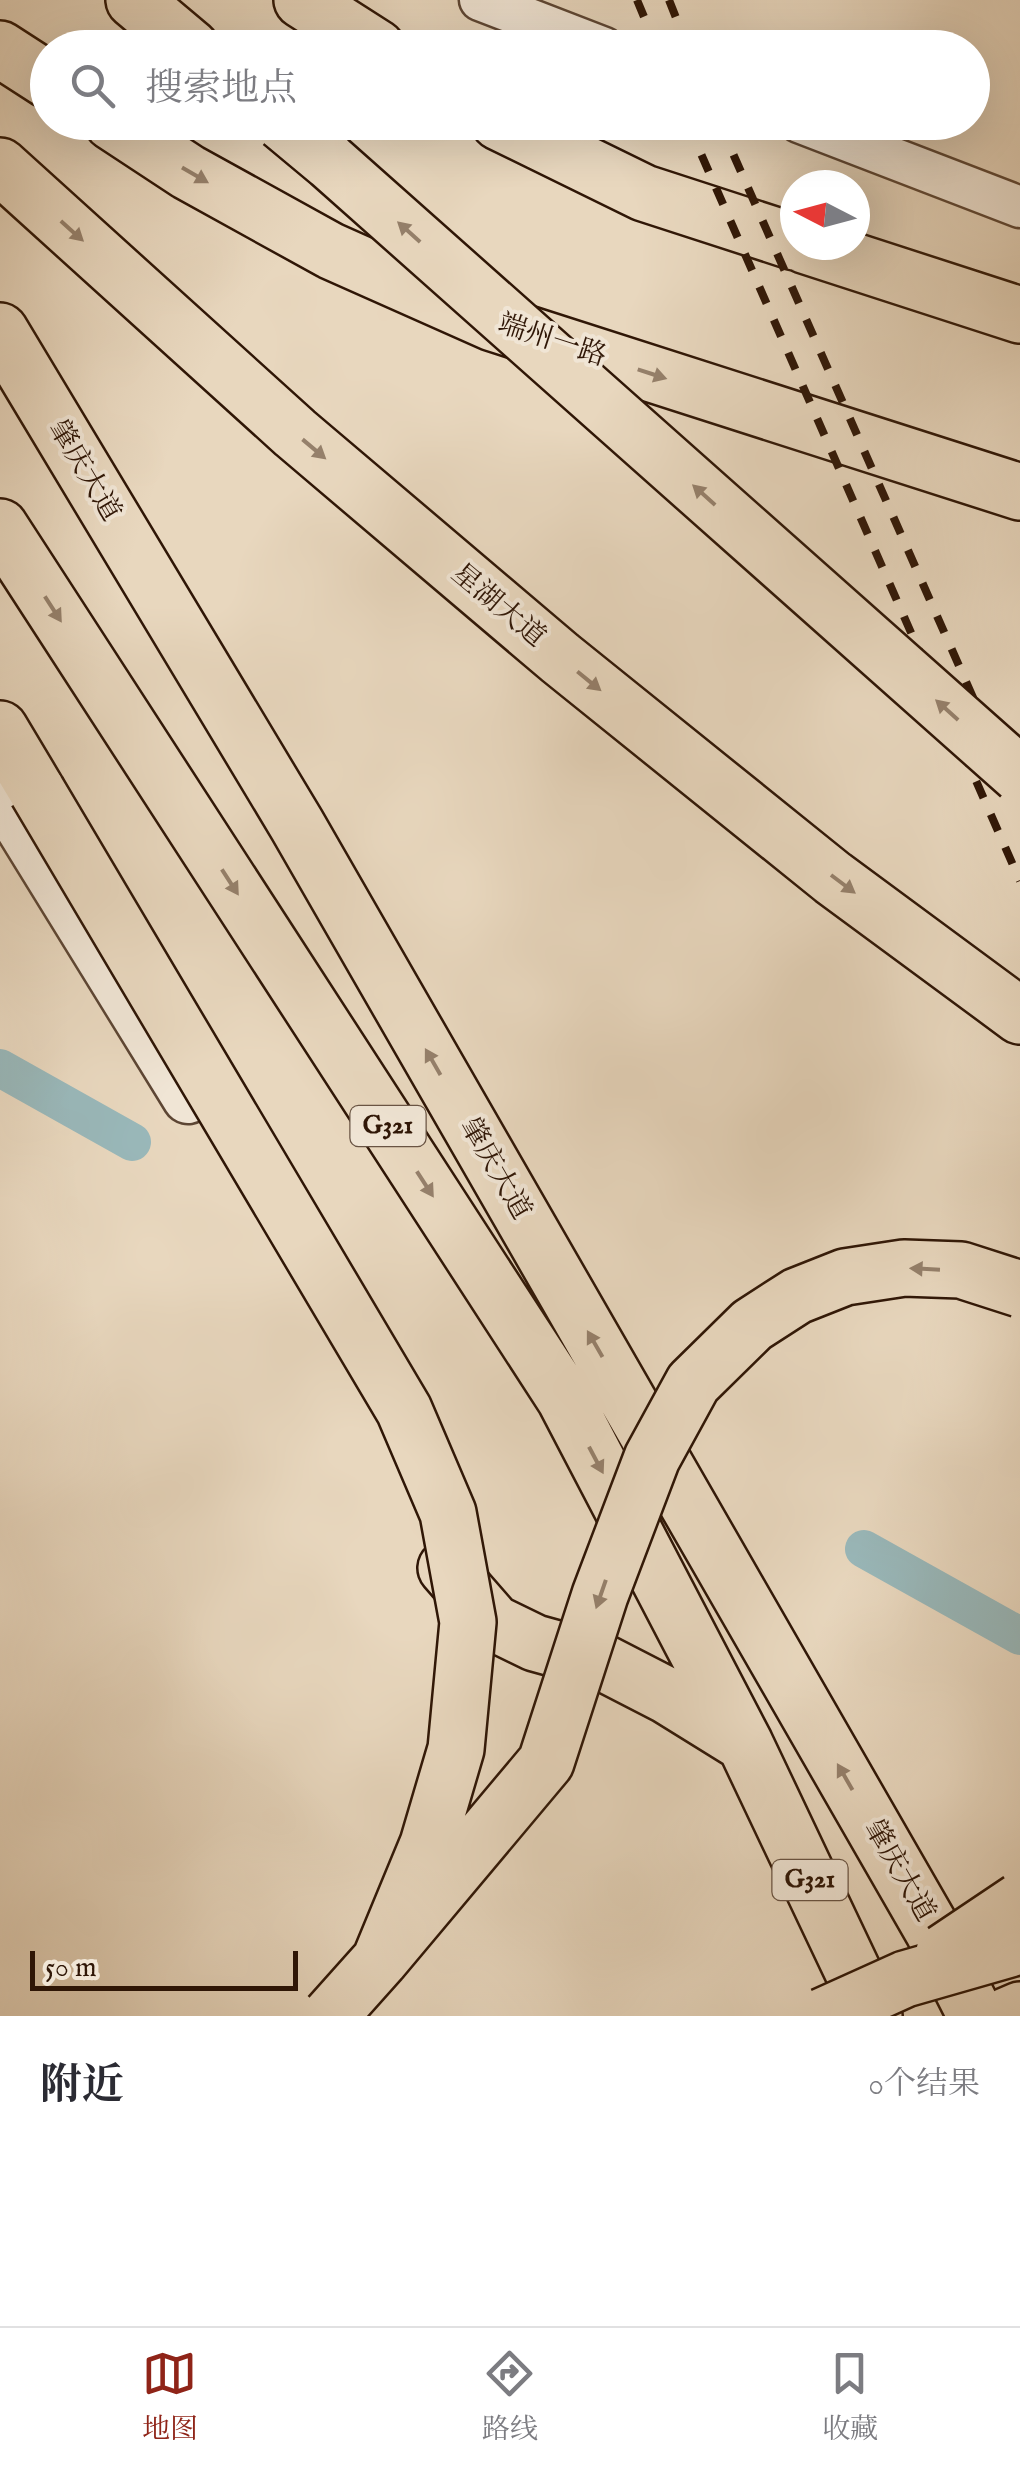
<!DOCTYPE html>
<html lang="zh">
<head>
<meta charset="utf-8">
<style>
  body { margin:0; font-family:"IM FELL English","Noto Serif SC",serif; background:#f7f7f7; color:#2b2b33 }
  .compass { position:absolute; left:780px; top:170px; width:90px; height:90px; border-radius:50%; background:#fff; box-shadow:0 10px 40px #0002; rotate:276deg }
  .scale { position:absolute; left:30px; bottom:25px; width:268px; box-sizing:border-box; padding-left:10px; border:5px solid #2f1606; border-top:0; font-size:28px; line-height:35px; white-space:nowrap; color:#2f1606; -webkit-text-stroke:8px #f0e5d5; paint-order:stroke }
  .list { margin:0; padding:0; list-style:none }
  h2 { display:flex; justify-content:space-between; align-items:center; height:130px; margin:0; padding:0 40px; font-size:42px }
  h2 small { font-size:32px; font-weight:400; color:#7c7c81 }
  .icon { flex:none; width:55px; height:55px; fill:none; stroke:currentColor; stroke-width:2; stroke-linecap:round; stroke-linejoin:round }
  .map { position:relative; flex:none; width:1020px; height:2016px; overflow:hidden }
  .search { position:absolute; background:#fff; box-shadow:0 10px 40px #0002; left:30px; right:30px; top:30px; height:110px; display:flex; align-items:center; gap:25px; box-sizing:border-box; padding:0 35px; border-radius:55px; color:#7c7c81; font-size:38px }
  .sheet { height:310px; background:#fff }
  nav { display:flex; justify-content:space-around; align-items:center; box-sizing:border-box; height:140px; border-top:2px solid #e1e1e2; background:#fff; font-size:28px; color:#7c7c81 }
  nav a { display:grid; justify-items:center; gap:5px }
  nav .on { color:#8f2418 }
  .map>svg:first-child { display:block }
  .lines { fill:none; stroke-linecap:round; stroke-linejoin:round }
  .canal { stroke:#99b8ba; stroke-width:38 }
  .minor-casing { stroke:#5d4634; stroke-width:45 }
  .tertiary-casing { stroke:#5d4634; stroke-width:55 }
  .primary-casing { stroke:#2f1606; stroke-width:60 }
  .trunk-casing { stroke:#2f1606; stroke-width:60 }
  .motorway-casing { stroke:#2f1606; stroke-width:60 }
  .minor { stroke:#f0e5d5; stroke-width:40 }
  .tertiary { stroke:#f0e5d5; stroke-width:50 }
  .primary { stroke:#e8d7be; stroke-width:55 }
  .trunk { stroke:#e8d7be; stroke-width:55 }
  .motorway { stroke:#e8d7be; stroke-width:55 }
  .rail { stroke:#2f1606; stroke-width:8; stroke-dasharray:18 18; stroke-linecap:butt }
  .primary-bridge-casing { stroke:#2f1606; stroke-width:60; stroke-linecap:butt }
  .motorway-bridge-casing { stroke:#2f1606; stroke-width:60; stroke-linecap:butt }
  .primary-bridge { stroke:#e8d7be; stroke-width:55 }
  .motorway-bridge { stroke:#e8d7be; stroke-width:55 }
  .oneway { fill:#95806b }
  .labels { text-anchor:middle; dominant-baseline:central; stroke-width:8; stroke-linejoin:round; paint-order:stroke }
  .shield { fill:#f0e5d5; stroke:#695444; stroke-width:2.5 }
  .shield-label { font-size:25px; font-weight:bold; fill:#2f1606 }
  .street-label { font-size:28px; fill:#2f1606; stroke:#f0e5d5 }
</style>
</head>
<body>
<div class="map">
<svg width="1020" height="2016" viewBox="0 0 1020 2016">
  <rect width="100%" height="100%" fill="#e8d7be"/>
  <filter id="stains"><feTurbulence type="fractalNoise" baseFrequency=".002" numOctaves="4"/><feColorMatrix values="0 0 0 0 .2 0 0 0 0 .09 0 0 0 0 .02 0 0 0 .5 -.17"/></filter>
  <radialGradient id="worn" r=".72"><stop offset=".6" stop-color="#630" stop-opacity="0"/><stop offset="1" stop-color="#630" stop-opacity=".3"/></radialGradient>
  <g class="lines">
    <path class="canal" d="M 0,1068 L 132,1142
      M 864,1549 L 1020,1636"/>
    <g class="minor-casing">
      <path id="minor" d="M 480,0 L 604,48
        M 799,122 L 1020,207"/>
    </g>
    <g class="tertiary-casing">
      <path id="tertiary" d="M 0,793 L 188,1098"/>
    </g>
    <g class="primary-casing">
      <path id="primary" d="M 134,0 L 191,48
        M 302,0 L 377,48
        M 0,49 L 48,80
        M 112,122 L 188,172 L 331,251 L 493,323 L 1020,492
        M 499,122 L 644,193 L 795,242
        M 0,166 L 295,433 L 560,658 L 833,878 L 1020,1016
        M 804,245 L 1020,315"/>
    </g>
    <g class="trunk-casing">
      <path id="trunk" d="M 0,331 L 297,825 L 933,1931 L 976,2016
        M 0,527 L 565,1399 L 745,1744 L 874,2016
        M 446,1568 L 494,1623 L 535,1643 L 600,1661 L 666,1695 L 745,1744"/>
    </g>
    <g class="motorway-casing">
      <path id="motorway" d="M 0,729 L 37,791
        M 1006,2016 L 1020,2010"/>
    </g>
    <use href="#minor" class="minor"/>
    <use href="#tertiary" class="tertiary"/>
    <use href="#primary" class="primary"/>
    <use href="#trunk" class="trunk"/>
    <use href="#motorway" class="motorway"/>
    <path class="rail" d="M 637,0 L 657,48
      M 669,0 L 688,48
      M 687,122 L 1020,881
      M 719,122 L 1020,804"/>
    <g class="primary-bridge-casing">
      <path id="primary-bridge" d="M 282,122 L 330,162 L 1020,775"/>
    </g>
    <g class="motorway-bridge-casing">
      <path id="motorway-bridge" d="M 37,791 L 404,1410 L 448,1513 L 468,1622 L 456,1749 L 428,1844 L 380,1960
        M 944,1952 L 1020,1901
        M 330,2016 L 380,1960 L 546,1762 L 600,1595 L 652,1458 L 693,1383 L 752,1325 L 797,1296 L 845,1277 L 904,1268 L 961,1270 L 1020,1289
        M 823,2016 L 905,1979 L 1020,1946"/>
    </g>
    <use href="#primary-bridge" class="primary-bridge"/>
    <use href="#motorway-bridge" class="motorway-bridge"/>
  </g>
  <defs><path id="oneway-solid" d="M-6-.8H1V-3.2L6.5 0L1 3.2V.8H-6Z" transform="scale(2.5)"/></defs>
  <g class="oneway">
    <use href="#oneway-solid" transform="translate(195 175) rotate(30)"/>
    <use href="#oneway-solid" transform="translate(72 231) rotate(42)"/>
    <use href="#oneway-solid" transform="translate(409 232) rotate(-138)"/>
    <use href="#oneway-solid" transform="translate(652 374) rotate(18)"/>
    <use href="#oneway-solid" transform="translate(314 449) rotate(40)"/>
    <use href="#oneway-solid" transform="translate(704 495) rotate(-138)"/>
    <use href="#oneway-solid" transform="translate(53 609) rotate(57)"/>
    <use href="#oneway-solid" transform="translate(589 681) rotate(39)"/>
    <use href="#oneway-solid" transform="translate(947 710) rotate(-138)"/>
    <use href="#oneway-solid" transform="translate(230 882) rotate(57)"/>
    <use href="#oneway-solid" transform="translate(843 884) rotate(37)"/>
    <use href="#oneway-solid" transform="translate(433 1062) rotate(-120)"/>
    <use href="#oneway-solid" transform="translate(425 1184) rotate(57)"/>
    <use href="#oneway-solid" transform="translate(925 1269) rotate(-177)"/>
    <use href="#oneway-solid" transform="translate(595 1344) rotate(-120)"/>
    <use href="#oneway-solid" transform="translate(596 1460) rotate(62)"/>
    <use href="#oneway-solid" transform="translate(601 1594) rotate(109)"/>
    <use href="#oneway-solid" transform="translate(845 1777) rotate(-120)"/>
  </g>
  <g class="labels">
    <g class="shield">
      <rect x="350.5" y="1106" width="75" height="40" rx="8"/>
      <rect x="772.5" y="1860" width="75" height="40" rx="8"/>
    </g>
    <g class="shield-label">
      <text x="388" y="1126">G321</text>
      <text x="810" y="1880">G321</text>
    </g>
    <g class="street-label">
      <text transform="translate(552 341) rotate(18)">端州一路</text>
      <text transform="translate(84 471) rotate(59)">肇庆大道</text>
      <text transform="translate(498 606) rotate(40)">星湖大道</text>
      <text transform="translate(495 1169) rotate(60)">肇庆大道</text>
      <text transform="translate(899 1871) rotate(60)">肇庆大道</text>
    </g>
  </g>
  <rect width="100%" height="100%" filter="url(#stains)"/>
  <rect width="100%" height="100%" fill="url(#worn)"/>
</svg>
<svg class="compass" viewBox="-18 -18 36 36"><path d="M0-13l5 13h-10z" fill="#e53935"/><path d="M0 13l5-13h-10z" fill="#7c7c81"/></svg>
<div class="scale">50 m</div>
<div class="search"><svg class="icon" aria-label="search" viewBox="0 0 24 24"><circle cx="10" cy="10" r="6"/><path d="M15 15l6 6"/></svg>搜索地点</div>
</div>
<section class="sheet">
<h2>附近<small>0个结果</small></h2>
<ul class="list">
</ul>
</section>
<nav>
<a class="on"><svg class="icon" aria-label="map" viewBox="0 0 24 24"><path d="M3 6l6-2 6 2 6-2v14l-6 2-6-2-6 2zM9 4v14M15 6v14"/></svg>地图</a>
<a><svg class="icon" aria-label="directions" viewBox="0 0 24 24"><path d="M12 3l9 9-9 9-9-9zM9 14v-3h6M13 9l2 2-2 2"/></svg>路线</a>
<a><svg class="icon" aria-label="saved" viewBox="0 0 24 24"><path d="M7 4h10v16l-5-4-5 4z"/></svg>收藏</a>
</nav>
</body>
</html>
